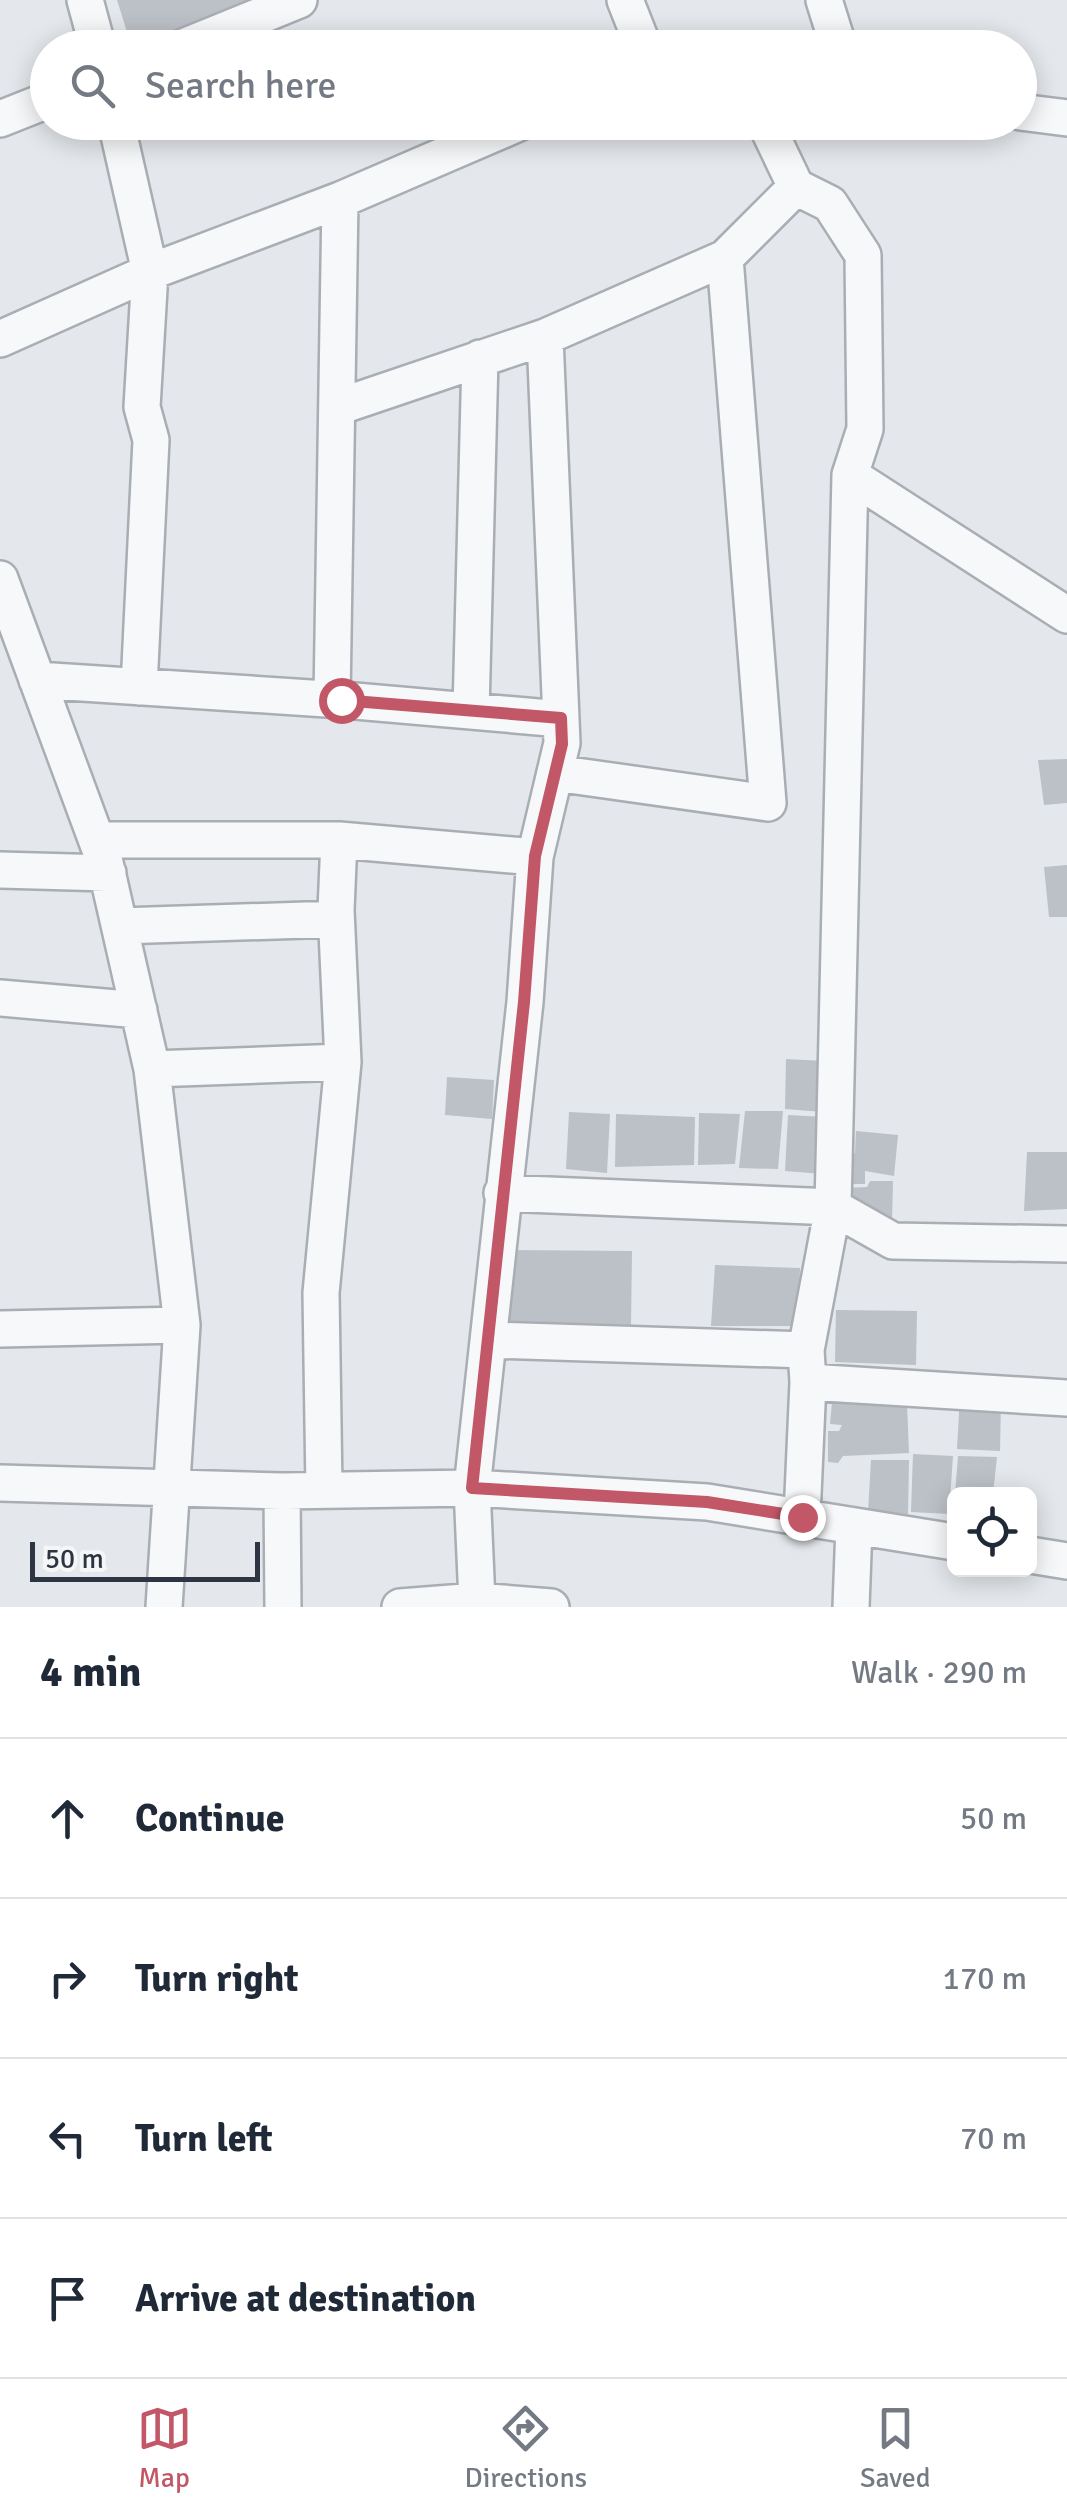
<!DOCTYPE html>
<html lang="en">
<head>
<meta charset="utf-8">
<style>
  body { margin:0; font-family:Signika,sans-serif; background:#f2f2f3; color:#1f2937 }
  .controls { position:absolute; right:30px; bottom:30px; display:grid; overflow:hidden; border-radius:15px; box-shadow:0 5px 25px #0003 }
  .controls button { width:90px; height:90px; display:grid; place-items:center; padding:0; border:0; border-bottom:2px solid #e0e1e3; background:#fff; color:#1f2937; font:50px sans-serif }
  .scale { position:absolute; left:30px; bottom:25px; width:230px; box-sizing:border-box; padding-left:10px; border:5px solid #2d3542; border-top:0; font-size:28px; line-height:35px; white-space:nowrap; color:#2d3542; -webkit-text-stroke:8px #f4f6f8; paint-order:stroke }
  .stop { position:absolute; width:30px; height:30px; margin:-22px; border:8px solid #c25768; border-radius:50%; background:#fff }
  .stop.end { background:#c25768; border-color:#fff; box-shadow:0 2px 10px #0008 }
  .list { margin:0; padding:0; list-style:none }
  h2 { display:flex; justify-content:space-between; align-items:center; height:130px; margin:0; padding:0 40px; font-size:42px }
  h2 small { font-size:32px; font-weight:400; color:#747a83 }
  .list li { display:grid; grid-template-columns:65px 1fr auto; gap:30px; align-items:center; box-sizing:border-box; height:160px; padding:0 40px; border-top:2px solid #e0e1e3 }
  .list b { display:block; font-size:38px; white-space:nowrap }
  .list em { font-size:32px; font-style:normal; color:#747a83 }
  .icon { flex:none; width:55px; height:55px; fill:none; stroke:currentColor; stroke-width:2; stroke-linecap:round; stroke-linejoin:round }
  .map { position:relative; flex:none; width:1067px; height:1607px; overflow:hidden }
  .search { position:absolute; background:#fff; box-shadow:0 5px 25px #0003; left:30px; right:30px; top:30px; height:110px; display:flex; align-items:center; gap:25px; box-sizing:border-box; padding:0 35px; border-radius:55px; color:#747a83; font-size:38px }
  .sheet { height:770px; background:#fff }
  nav { display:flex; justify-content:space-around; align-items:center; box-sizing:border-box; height:140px; border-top:2px solid #e0e1e3; background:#fff; font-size:28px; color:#747a83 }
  nav a { display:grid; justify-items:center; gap:5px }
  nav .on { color:#c25768 }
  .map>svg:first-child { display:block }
  .building { fill:#bcc0c7 }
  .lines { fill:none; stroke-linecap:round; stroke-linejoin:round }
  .minor-casing { stroke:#a9aeb5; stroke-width:40 }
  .minor { stroke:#f7f8f9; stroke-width:35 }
  .route { stroke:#c25768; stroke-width:12 }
</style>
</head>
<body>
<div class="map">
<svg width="1067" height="1607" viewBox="0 0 1067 1607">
  <rect width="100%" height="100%" fill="#e4e7eb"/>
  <path class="building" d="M 117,0 L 292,0 L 292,1 L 145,48 L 132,48 Z
    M 1067,759 L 1067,803 L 1044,805 L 1038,760 Z
    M 1067,865 L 1067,917 L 1049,917 L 1044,867 Z
    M 786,1059 L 825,1061 L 823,1112 L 785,1109 Z
    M 447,1077 L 494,1080 L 492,1119 L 445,1115 Z
    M 745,1111 L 783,1111 L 778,1169 L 739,1168 Z
    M 569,1112 L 610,1114 L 607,1173 L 566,1169 Z
    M 699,1113 L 740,1114 L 735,1164 L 698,1165 Z
    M 616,1114 L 695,1117 L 694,1165 L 615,1167 Z
    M 788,1115 L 825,1117 L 823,1174 L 785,1171 Z
    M 856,1131 L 898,1135 L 894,1176 L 865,1171 L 865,1184 L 843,1184 L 844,1153 L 855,1153 Z
    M 1027,1152 L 1067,1152 L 1067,1209 L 1024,1211 Z
    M 870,1181 L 893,1181 L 892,1221 L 859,1217 L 845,1188 L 867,1187 Z
    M 505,1250 L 632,1251 L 631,1325 L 505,1321 Z
    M 715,1265 L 800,1268 L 798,1326 L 711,1326 Z
    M 836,1310 L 917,1311 L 916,1365 L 835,1362 Z
    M 960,1396 L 1001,1399 L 1000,1451 L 957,1449 Z
    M 832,1402 L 907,1404 L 909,1453 L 843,1456 L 838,1463 L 828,1462 L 828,1431 L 839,1431 L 842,1425 L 830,1424 Z
    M 913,1454 L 953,1456 L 949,1514 L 911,1512 Z
    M 958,1456 L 997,1457 L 993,1494 L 955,1494 Z
    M 871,1460 L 909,1460 L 908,1514 L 868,1512 Z"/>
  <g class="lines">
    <g class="minor-casing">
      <path id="minor" d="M 85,0 L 98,48
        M 625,0 L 644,48
        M 824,0 L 839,48
        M 181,48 L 299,0
        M 1020,112 L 1067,118
        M 0,119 L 48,100
        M 116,122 L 150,272 L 142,407 L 151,440 L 139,687
        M 765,122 L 796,187 L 725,258 L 545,337 L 562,743 L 535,857 L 525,1002 L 472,1488 L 707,1502 L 954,1542
        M 796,187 L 830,204 L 863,255 L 865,429 L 850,475 L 833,1207 L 806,1350
        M 340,200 L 332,699 L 561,719
        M 0,339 L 150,272 L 340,200 L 521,122
        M 338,407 L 545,337
        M 850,475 L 1067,615
        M 0,579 L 105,863 L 152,1069 L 182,1325 L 164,1607
        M 37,680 L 341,700
        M 471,711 L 480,358
        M 555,773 L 768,803 L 725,258
        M 97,840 L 339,840
        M 0,870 L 108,873
        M 120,926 L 336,919
        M 0,998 L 139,1010
        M 152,1069 L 343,1062 L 336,910 L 339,840 L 535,857
        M 502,1193 L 833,1207 L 893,1241 L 1067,1244
        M 0,1329 L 182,1325
        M 489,1340 L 806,1350 L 808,1382 L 802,1517
        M 808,1382 L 1067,1398
        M 0,1483 L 282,1491 L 472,1488 L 477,1601 L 551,1607
        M 324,1490 L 321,1293 L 343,1062
        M 282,1491 L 283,1607
        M 1030,1555 L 1067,1561
        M 400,1607 L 477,1601 L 477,1607
        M 851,1607 L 854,1526"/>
    </g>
    <use href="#minor" class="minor"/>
  </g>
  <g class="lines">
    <path class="route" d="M 341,700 L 561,718 L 562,744 L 535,856 L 524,1002 L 472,1488 L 707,1502 L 802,1517"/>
  </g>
</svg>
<div class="controls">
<button><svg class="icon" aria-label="locate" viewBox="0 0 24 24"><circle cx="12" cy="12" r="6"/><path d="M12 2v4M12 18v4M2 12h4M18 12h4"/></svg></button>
</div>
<div class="scale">50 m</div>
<div class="stop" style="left:341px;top:700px"></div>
<div class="stop end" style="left:802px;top:1517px"></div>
<div class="search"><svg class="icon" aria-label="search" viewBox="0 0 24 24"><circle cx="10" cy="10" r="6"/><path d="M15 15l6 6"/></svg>Search here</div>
</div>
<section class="sheet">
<h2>4 min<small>Walk · 290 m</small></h2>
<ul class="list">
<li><svg class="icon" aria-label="ahead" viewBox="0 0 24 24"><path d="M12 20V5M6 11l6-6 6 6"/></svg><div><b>Continue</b></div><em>50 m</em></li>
<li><svg class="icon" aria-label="right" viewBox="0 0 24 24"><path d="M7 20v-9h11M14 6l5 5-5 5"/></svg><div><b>Turn right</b></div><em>170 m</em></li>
<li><svg class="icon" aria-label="left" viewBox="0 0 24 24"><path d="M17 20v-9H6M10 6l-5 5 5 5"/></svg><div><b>Turn left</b></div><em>70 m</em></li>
<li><svg class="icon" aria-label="arrive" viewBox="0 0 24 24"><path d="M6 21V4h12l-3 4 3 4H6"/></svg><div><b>Arrive at destination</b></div></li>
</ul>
</section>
<nav>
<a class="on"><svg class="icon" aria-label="map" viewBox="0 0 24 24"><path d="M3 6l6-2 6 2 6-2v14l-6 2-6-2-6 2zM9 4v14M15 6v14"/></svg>Map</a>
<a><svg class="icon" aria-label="directions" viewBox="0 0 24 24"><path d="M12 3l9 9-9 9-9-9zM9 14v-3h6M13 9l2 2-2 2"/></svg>Directions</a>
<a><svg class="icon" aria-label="saved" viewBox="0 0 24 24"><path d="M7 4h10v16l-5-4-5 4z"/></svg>Saved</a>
</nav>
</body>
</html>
